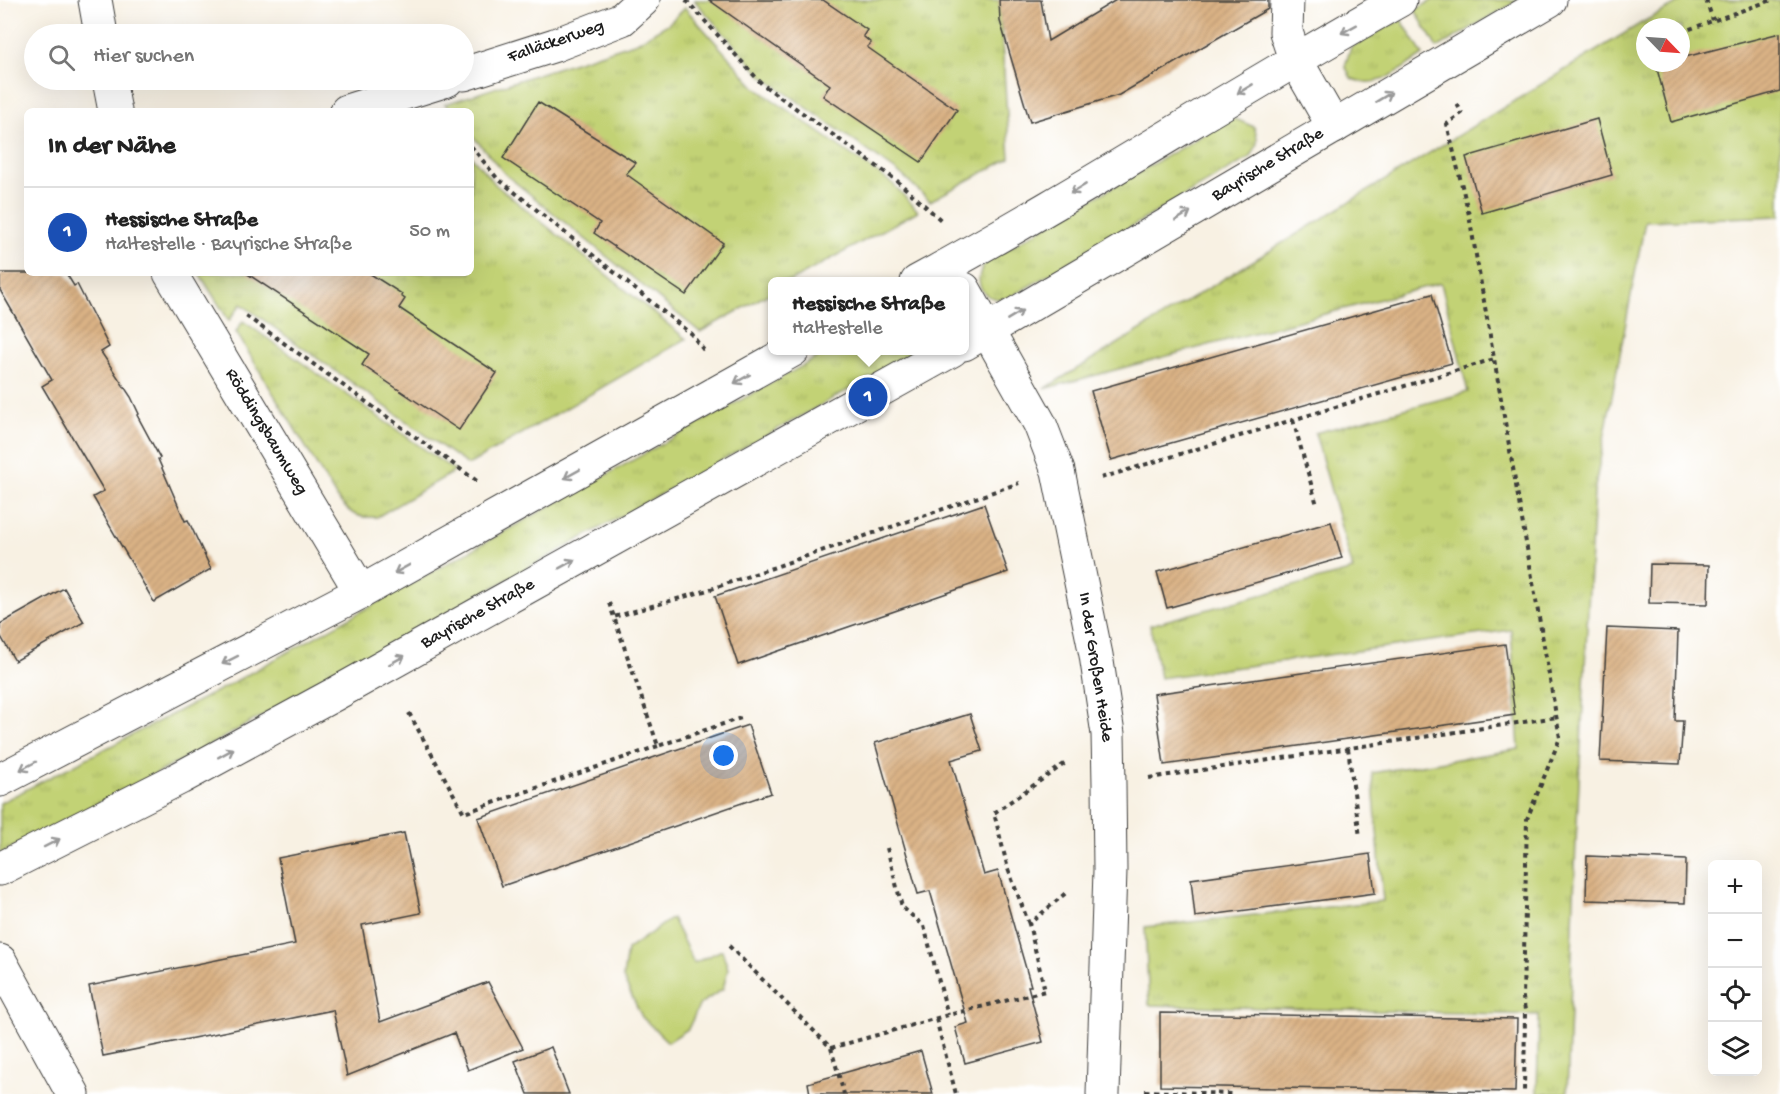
<!DOCTYPE html>
<html lang="de">
<head>
<meta charset="utf-8">
<style>
  body { margin:0; font-family:"Gochi Hand",sans-serif; background:#f6f6f6; color:#222 }
  .controls { position:absolute; right:18px; bottom:18px; display:grid; overflow:hidden; border-radius:9px; box-shadow:0 6px 24px #0002 }
  .controls button { width:54px; height:54px; display:grid; place-items:center; padding:0; border:0; border-bottom:2px solid #e0e0e0; background:#fff; color:#222; font:30px sans-serif }
  .compass { position:absolute; left:1636px; top:18px; width:54px; height:54px; border-radius:50%; background:#fff; box-shadow:0 6px 24px #0002; rotate:115deg }
  .you { position:absolute; left:724px; top:756px; width:21px; height:21px; margin:-15px; border:4px solid #fff; border-radius:50%; background:#1a73e8; box-shadow:0 0 0 9px #1a73e833 }
  .badge { display:grid; place-items:center; width:39px; height:39px; border-radius:50%; background:#db2777; color:#fff; font-size:20px; font-weight:700 }
  .pin { position:absolute; translate:-50% -50%; border:3px solid #fff; box-shadow:0 2px 6px #0006 }
  .popup { position:absolute; left:768px; top:277px; width:201px; height:78px; box-sizing:border-box; display:grid; place-content:center; border-radius:9px; background:#fff; filter:drop-shadow(0 2px 4px #0005); font-size:20px; white-space:nowrap; color:#767676 }
  .popup b { font-size:22px; color:#222 }
  .popup::after { content:''; position:absolute; left:50%; top:100%; margin-left:-12px; border:12px solid transparent; border-top-color:#fff }
  .list { margin:0; padding:0; list-style:none }
  h2 { display:flex; justify-content:space-between; align-items:center; height:78px; margin:0; padding:0 24px; font-size:26px }
  h2 small { font-size:20px; font-weight:400; color:#767676 }
  .list li { display:grid; grid-template-columns:39px 1fr auto; gap:18px; align-items:center; box-sizing:border-box; height:90px; padding:0 24px; border-top:2px solid #e0e0e0 }
  .list b { display:block; font-size:22px; white-space:nowrap }
  .list p { margin:0; font-size:20px; white-space:nowrap; color:#767676 }
  .list em { font-size:20px; font-style:normal; color:#767676 }
  .icon { flex:none; width:33px; height:33px; fill:none; stroke:currentColor; stroke-width:2; stroke-linecap:round; stroke-linejoin:round }
  .map { position:relative; flex:none; width:1780px; height:1094px; overflow:hidden }
  .search { position:absolute; background:#fff; box-shadow:0 6px 24px #0002; left:24px; top:24px; width:450px; height:66px; display:flex; align-items:center; gap:15px; box-sizing:border-box; padding:0 21px; border-radius:33px; color:#767676; font-size:22px }
  .panel { position:absolute; background:#fff; box-shadow:0 6px 24px #0002; left:24px; top:108px; width:450px; height:168px; border-radius:9px }
  .map>svg:first-child { display:block }
  .grass { fill:url(#grass-tufts); stroke:#6f7748; stroke-width:1.5; fill-rule:evenodd }
  .park { fill:#c2d275; stroke:#6f7748; stroke-width:1.5 }
  .building { fill:url(#building-hatch) }
  .lines { fill:none; stroke-linecap:round; stroke-linejoin:round }
  .street-casing { stroke:#3d3c3a; stroke-width:35 }
  .secondary-casing { stroke:#3d3c3a; stroke-width:35 }
  .path { stroke:#3d3c3a; stroke-width:4; stroke-dasharray:4.5 4.5; stroke-linecap:butt }
  .street { stroke:#fff; stroke-width:33 }
  .secondary { stroke:#fff; stroke-width:33 }
  .oneway { stroke:#999 }
  .labels { text-anchor:middle; dominant-baseline:central; stroke-width:6; stroke-linejoin:round; paint-order:stroke }
  .street-label { font-size:18px; fill:#1c1c1c; stroke:#fff }
</style>
</head>
<body>
<div class="map">
<svg width="1780" height="1094" viewBox="0 0 1780 1094">
  <defs>
    <pattern id="grass-tufts" width="24" height="20" patternUnits="userSpaceOnUse" patternTransform="scale(1.5)"><rect width="24" height="20" fill="#c2d275"/><path d="M3 7l-1-3M5 7V3M7 7l1-3M15 17l-1-3M17 17v-4M19 17l1-3" fill="none" stroke="#a6b465"/></pattern>
    <pattern id="building-hatch" width="6" height="6" patternUnits="userSpaceOnUse" patternTransform="scale(1.5)"><rect width="6" height="6" fill="#dab285"/><path d="M-1 1l2-2M0 6l6-6M5 7l2-2" fill="none" stroke="#ba9872"/></pattern>
  </defs>
  <rect width="100%" height="100%" fill="#fff"/>
  <filter id="ink" filterUnits="userSpaceOnUse"><feTurbulence type="fractalNoise" baseFrequency=".0167" numOctaves="2"/><feDisplacementMap in="SourceGraphic" scale="12" xChannelSelector="R" yChannelSelector="G"/><feConvolveMatrix kernelMatrix="1 2 1 2 8 2 1 2 1" color-interpolation-filters="sRGB"/></filter>
  <filter id="wash" filterUnits="userSpaceOnUse"><feTurbulence type="fractalNoise" baseFrequency=".008" numOctaves="4" result="noise"/><feDisplacementMap in="SourceGraphic" scale="24" xChannelSelector="R" yChannelSelector="G"/><feGaussianBlur stdDeviation="1.35" result="paint"/><feColorMatrix in="noise" values="0 0 0 0 0 0 0 0 0 0 0 0 0 0 0 0 0 1.4 0 .05"/><feComposite in="paint" operator="in"/></filter>
  <g filter="url(#wash)">
    <rect width="100%" height="100%" fill="#f8f1e3"/>
    <path class="grass" d="M 694,0 L 925,0 L 926,4 L 963,0 L 999,0 L 1010,158 L 930,201 L 902,175 L 762,76 Z
      M 1433,0 L 1519,0 L 1437,48 L 1415,10 Z
      M 1684,0 L 1780,0 L 1780,216 L 1645,221 L 1594,492 L 1576,841 L 1567,1094 L 1537,1094 L 1539,1015 L 1149,1005 L 1145,927 L 1383,901 L 1372,773 L 1519,749 L 1511,630 L 1160,678 L 1150,625 L 1353,570 L 1315,433 L 1468,392 L 1441,283 L 1044,389 L 1643,22 ZM 1645,27 L 1681,27 L 1681,63 L 1645,63 Z
      M 685,8 L 756,88 L 893,184 L 918,211 L 791,281 L 772,282 L 772,292 L 700,332 L 505,174 L 471,134 L 471,111 L 451,111 L 445,104 L 637,42 L 668,24 Z
      M 1401,19 L 1423,55 C 1401,69 1377,92 1351,78 L 1345,66 L 1351,47 Z
      M 1230,119 L 1238,120 L 1254,127 C 1259,140 1258,148 1249,158 L 1012,296 C 984,307 968,281 988,260 Z
      M 471,156 L 496,185 L 686,339 L 468,465 L 241,304 L 229,321 L 199,273 L 471,273 Z
      M 243,321 L 455,471 L 377,517 C 356,519 349,513 336,497 L 236,332 Z
      M 829,351 L 918,351 L 190,756 L 0,854 L 0,803 L 227,686 Z"/>
    <path class="park" d="M 672,918 L 694,963 L 722,950 L 728,969 L 723,989 L 700,1004 L 688,1029 L 668,1042 L 642,1017 L 623,978 L 627,950 Z"/>
    <g id="blocks">
      <path class="building" d="M 709,0 L 823,0 L 867,30 L 863,36 L 871,43 L 867,47 L 957,110 L 921,162 L 823,96 L 830,85 Z
        M 999,0 L 1041,0 L 1048,41 L 1116,0 L 1268,0 L 1268,9 L 1119,95 L 1030,122 L 1000,21 Z
        M 1780,33 L 1780,91 L 1671,122 L 1656,65 L 1681,63 L 1681,58 Z
        M 538,102 L 636,163 L 626,174 L 723,243 L 686,295 L 594,233 L 600,223 L 503,158 Z
        M 1597,119 L 1612,175 L 1482,213 L 1466,157 Z
        M 0,273 L 66,273 L 74,286 L 77,284 L 109,347 L 101,352 L 131,397 L 139,414 L 137,415 L 160,458 L 158,459 L 185,521 L 188,520 L 211,569 L 154,602 L 93,497 L 104,491 L 42,386 L 52,380 L 0,290 Z
        M 246,273 L 369,273 L 402,294 L 401,296 L 405,299 L 399,308 L 497,373 L 459,430 L 362,365 L 369,354 Z
        M 1432,294 L 1452,363 L 1111,460 L 1091,391 Z
        M 984,504 L 1008,572 L 738,665 L 715,596 Z
        M 1331,522 L 1342,558 L 1167,608 L 1157,572 Z
        M 1650,564 L 1709,565 L 1708,604 L 1649,603 Z
        M 64,588 L 84,622 L 15,661 L 0,635 L 0,624 Z
        M 1607,628 L 1678,631 L 1675,721 L 1683,721 L 1680,764 L 1600,761 Z
        M 1505,644 L 1515,715 L 1164,765 L 1154,694 Z
        M 970,714 L 982,751 L 951,760 L 984,875 L 998,871 L 1031,986 L 1028,986 L 1043,1042 L 965,1063 L 955,1027 L 968,1023 L 930,891 L 918,894 L 875,743 Z
        M 748,725 L 771,793 L 502,886 L 478,818 Z
        M 404,833 L 421,913 L 362,925 L 380,1022 L 488,982 L 523,1048 L 468,1070 L 454,1033 L 347,1076 L 333,1010 L 103,1056 L 89,986 L 295,944 L 278,858 Z
        M 1370,854 L 1375,893 L 1195,917 L 1191,879 Z
        M 1587,856 L 1686,860 L 1685,903 L 1586,900 Z
        M 1160,1013 L 1517,1019 L 1515,1092 L 1160,1086 Z
        M 551,1047 L 569,1094 L 528,1094 L 515,1061 Z
        M 921,1051 L 933,1094 L 810,1094 L 808,1083 Z"/>
    </g>
  </g>
  <g filter="url(#ink)">
    <use href="#blocks" fill-opacity="0" stroke="#3d3c3a" stroke-width="1.5"/>
    <g class="lines">
      <g class="street-casing">
        <path id="street" d="M 95,0 L 101,34
          M 1287,0 L 1286,32 L 1295,59 L 1334,127
          M 464,74 L 555,45 L 622,19 L 643,0
          M 109,80 L 115,111
          M 347,111 L 447,80
          M 170,273 L 361,592
          M 964,289 L 1040,424 L 1058,471 L 1096,655 L 1108,734 L 1109,784 L 1110,870 L 1103,1094
          M 0,961 L 73,1094"/>
      </g>
      <g class="secondary-casing">
        <path id="secondary" d="M 917,282 C 1081,193 1237,91 1400,0
          M 964,344 L 1550,0
          M 0,780 L 361,592 L 793,350
          M 0,869 L 180,778 L 335,694 L 952,350"/>
      </g>
      <path class="path" d="M 686,0 L 762,84 L 896,180 L 943,222
        M 1706,0 L 1713,20
        M 1681,32 L 1772,0
        M 1457,104 L 1462,113 L 1447,124 L 1469,215 L 1560,738 L 1527,819 L 1523,998 L 1525,1010 L 1524,1094
        M 471,146 L 497,178 L 691,334 L 706,353
        M 246,316 L 477,481
        M 1293,420 L 1317,505
        M 1101,478 L 1494,359
        M 609,603 L 614,617
        M 409,713 L 464,813 L 658,746
        M 741,718 L 658,746 L 614,617 L 708,590 L 1019,483
        M 1348,748 L 1360,837
        M 1149,778 L 1557,717
        M 887,848 L 902,907 L 924,926 L 948,1015
        M 1029,924 L 1008,869 L 994,813 L 1067,762
        M 729,946 L 831,1048 L 844,1094
        M 936,1019 L 956,1094
        M 831,1048 L 948,1015 L 1045,991 L 1029,924 L 1067,892
        M 1145,1091 L 1231,1094"/>
      <use href="#street" class="street"/>
      <use href="#secondary" class="secondary"/>
    </g>
    <defs><path id="oneway-shaft" d="M-6 0H5M1.5-3L5.5 0L1.5 3" fill="none" stroke-width="1.6" stroke-linecap="round" stroke-linejoin="round" transform="scale(1.5)"/></defs>
    <g class="oneway">
      <use href="#oneway-shaft" transform="translate(1349 29) rotate(151)"/>
      <use href="#oneway-shaft" transform="translate(1245 89) rotate(149)"/>
      <use href="#oneway-shaft" transform="translate(1384 97) rotate(-31)"/>
      <use href="#oneway-shaft" transform="translate(1078 189) rotate(149)"/>
      <use href="#oneway-shaft" transform="translate(1183 216) rotate(-31)"/>
      <use href="#oneway-shaft" transform="translate(1015 315) rotate(-31)"/>
      <use href="#oneway-shaft" transform="translate(742 379) rotate(151)"/>
      <use href="#oneway-shaft" transform="translate(572 474) rotate(151)"/>
      <use href="#oneway-shaft" transform="translate(567 564) rotate(-29)"/>
      <use href="#oneway-shaft" transform="translate(402 569) rotate(151)"/>
      <use href="#oneway-shaft" transform="translate(230 660) rotate(153)"/>
      <use href="#oneway-shaft" transform="translate(397 660) rotate(-29)"/>
      <use href="#oneway-shaft" transform="translate(226 753) rotate(-29)"/>
      <use href="#oneway-shaft" transform="translate(28 766) rotate(152)"/>
      <use href="#oneway-shaft" transform="translate(52 843) rotate(-27)"/>
    </g>
  </g>
  <g class="labels">
    <g class="street-label">
      <text transform="translate(556 42) rotate(-19)">Falläckerweg</text>
      <text transform="translate(1268 165) rotate(-31)">Bayrische Straße</text>
      <text transform="translate(266 432) rotate(59)">Röddingsbaumweg</text>
      <text transform="translate(478 614) rotate(-29)">Bayrische Straße</text>
      <text transform="translate(1095 667) rotate(81)">In der Großen Heide</text>
    </g>
  </g>
</svg>
<div class="controls">
<button>+</button>
<button>−</button>
<button><svg class="icon" aria-label="locate" viewBox="0 0 24 24"><circle cx="12" cy="12" r="6"/><path d="M12 2v4M12 18v4M2 12h4M18 12h4"/></svg></button>
<button><svg class="icon" aria-label="layers" viewBox="0 0 24 24"><path d="M12 4l9 5-9 5-9-5zM3 14l9 5 9-5"/></svg></button>
</div>
<svg class="compass" viewBox="-18 -18 36 36"><path d="M0-13l5 13h-10z" fill="#e53935"/><path d="M0 13l5-13h-10z" fill="#767676"/></svg>
<div class="you"></div>
<div class="pin badge" style="left:868px;top:397px;background:#1a4fb4">1</div>
<div class="popup"><b>Hessische Straße</b>Haltestelle</div>
<div class="search"><svg class="icon" aria-label="search" viewBox="0 0 24 24"><circle cx="10" cy="10" r="6"/><path d="M15 15l6 6"/></svg>Hier suchen</div>
<section class="panel">
<h2>In der Nähe<small></small></h2>
<ul class="list">
<li><span class="badge" style="background:#1a4fb4">1</span><div><b>Hessische Straße</b><p>Haltestelle · Bayrische Straße</p></div><em>50 m</em></li>
</ul>
</section>
</div>
</body>
</html>
